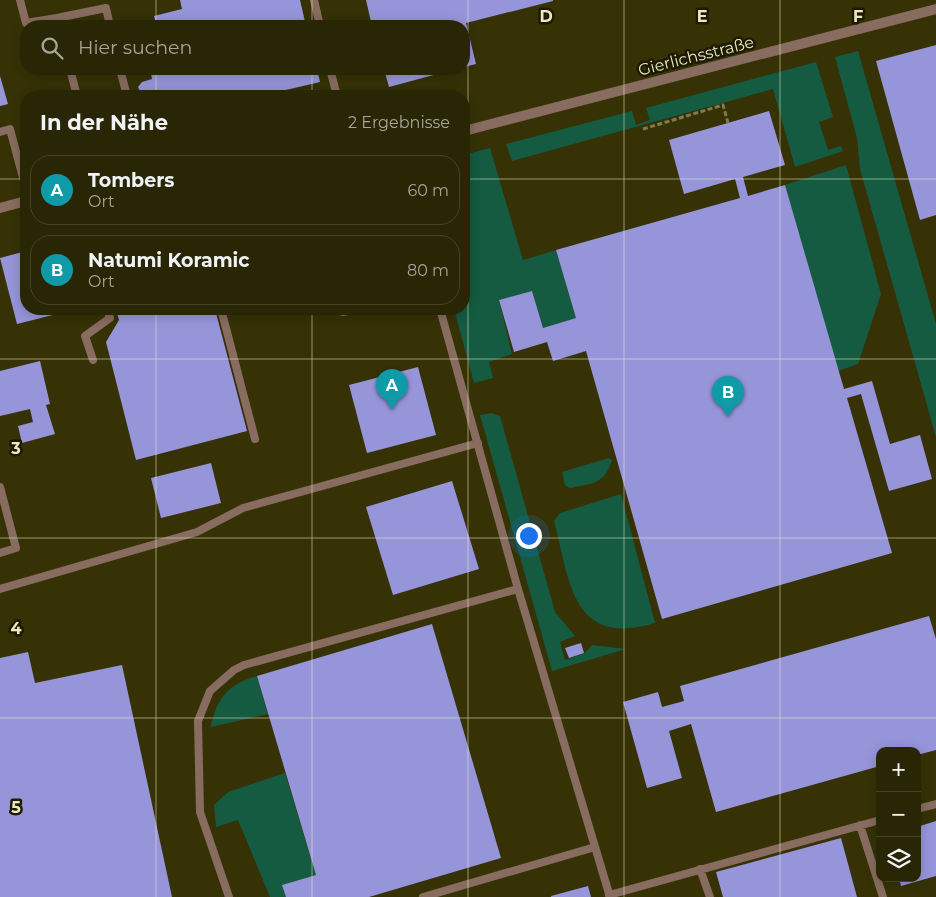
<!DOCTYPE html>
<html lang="de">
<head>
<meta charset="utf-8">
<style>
  body { margin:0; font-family:Montserrat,sans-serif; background:#302e0e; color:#f1f3f6 }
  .controls { position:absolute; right:15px; bottom:15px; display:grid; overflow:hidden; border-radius:10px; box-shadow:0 2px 12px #0003 }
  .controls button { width:45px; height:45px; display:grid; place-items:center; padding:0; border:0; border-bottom:1px solid #444326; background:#282604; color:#f1f3f6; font:25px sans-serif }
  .you { position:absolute; left:528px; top:535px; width:18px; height:18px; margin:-12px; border:4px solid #fff; border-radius:50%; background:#1a73e8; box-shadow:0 0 0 8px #1a73e833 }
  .badge { display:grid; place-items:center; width:32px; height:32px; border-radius:50%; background:#95b2f1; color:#fff; font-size:16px; font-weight:700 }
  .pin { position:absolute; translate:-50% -41px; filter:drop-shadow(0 1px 2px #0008) }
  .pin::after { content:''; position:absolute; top:26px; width:18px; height:15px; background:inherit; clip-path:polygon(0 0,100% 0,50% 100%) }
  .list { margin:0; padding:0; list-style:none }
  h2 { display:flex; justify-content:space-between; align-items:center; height:65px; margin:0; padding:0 20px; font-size:21px }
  h2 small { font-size:16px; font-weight:400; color:#a5a59a }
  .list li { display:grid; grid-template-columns:32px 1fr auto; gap:15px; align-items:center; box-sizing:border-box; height:70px; margin:0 10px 10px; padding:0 10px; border:1px solid #444326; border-radius:20px }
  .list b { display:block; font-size:19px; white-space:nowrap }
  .list p { margin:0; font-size:16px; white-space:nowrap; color:#a5a59a }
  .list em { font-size:16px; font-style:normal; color:#a5a59a }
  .icon { flex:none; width:28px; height:28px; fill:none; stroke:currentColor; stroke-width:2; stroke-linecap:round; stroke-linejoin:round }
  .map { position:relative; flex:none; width:936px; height:897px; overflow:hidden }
  .search { position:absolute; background:#282604; box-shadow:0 2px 12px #0003; left:20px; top:20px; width:450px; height:55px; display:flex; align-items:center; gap:12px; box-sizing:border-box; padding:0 18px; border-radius:20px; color:#a5a59a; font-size:19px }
  .panel { position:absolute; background:#282604; box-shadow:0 2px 12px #0003; left:20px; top:90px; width:450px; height:225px; border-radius:20px }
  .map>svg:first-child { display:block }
  .green { fill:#145b42 }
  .building { fill:#9795da }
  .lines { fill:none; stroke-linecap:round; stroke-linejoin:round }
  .path { stroke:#7e7b51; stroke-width:3; stroke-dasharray:5 2.5; stroke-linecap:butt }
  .service { stroke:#886c5f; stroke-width:8 }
  .minor { stroke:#886c5f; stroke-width:10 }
  .grid { fill:none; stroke:#ebe9c2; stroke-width:1; stroke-opacity:0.55 }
  .labels { text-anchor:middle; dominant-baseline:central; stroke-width:5; stroke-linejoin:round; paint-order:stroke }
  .street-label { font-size:16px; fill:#ebe9c2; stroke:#1d1a00 }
  .grid-label { font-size:16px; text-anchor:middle; font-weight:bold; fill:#ebe9c2; stroke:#1d1a00; stroke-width:5; stroke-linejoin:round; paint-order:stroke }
</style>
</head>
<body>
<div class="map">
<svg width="936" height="897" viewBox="0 0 936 897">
  <rect width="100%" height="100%" fill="#363206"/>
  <path class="green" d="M 858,51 L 936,324 L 936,437 L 860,169 L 857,138 L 835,57 Z
    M 816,62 L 833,117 L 819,122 L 828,150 L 841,146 L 843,151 L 795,167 L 773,89 L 512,161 L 506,144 L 632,111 L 636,125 L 650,120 L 646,108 Z
    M 490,148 L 523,260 L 556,250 L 576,318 L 543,328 L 532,291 L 499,300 L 512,354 L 489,362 L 493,378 L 474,383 L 454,309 L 464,309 L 464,155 Z
    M 846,165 L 881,294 L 858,364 L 838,371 L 785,185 Z
    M 491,413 L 500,416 L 555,612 L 575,636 L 560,642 L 565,660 L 585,653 L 592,645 L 626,649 L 552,671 L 480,415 Z
    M 609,458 L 612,460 C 604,485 593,483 570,488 L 565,485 L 562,472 Z
    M 621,494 L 655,623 C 572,648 570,582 554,521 L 560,513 Z
    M 257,676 L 268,714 L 211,727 C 216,698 229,684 257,676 Z
    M 285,773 L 316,875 L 282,885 L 286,897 L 270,897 L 238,820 L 216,827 L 214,805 L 228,792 Z"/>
  <path class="building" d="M 180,0 L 300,0 L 306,26 L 157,26 L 154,16 L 182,9 Z
    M 366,0 L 553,0 L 553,1 L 466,23 L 476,64 L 464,67 L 464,26 L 372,26 Z
    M 936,45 L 936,215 L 920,220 L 876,61 Z
    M 150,69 L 317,69 L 320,82 L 260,96 L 142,96 L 138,87 L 142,82 L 152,79 Z
    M 384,69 L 456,69 L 389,87 Z
    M 0,76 L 8,104 L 0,106 Z
    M 769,111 L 785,165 L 743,177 L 748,196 L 785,185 L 844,389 L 872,381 L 890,444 L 920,435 L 932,479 L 889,491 L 861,394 L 847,398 L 892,553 L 662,619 L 586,351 L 553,361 L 547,342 L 514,352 L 499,300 L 532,291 L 543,328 L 576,318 L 556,250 L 740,198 L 735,179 L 684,194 L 669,140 Z
    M 26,251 L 26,309 L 77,309 L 17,324 L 0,258 Z
    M 116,309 L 215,309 L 247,431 L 136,460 L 106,342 L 119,320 Z
    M 40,361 L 50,404 L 46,405 L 55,434 L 22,443 L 18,426 L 33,422 L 30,409 L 0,416 L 0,371 Z
    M 418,367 L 436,435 L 367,453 L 349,385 Z
    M 211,463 L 221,503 L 161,518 L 151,478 Z
    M 452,481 L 479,569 L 393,595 L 366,507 Z
    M 929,616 L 936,639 L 936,750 L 917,755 L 917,751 L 880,751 L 880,766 L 716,812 L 691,724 L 669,731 L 682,778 L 647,788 L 623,702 L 658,692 L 662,707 L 684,701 L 680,686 Z
    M 432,624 L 501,858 L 369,897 L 286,897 L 282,885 L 316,875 L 257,676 Z
    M 581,643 L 584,653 L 569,658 L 565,648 Z
    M 28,652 L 35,683 L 122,665 L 172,897 L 0,897 L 0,658 Z
    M 936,821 L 936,876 L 901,886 L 899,878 L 917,878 L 917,827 Z
    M 841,838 L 857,897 L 723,897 L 716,872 Z
    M 588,886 L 591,897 L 551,897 L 551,896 Z"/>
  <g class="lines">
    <path class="path" d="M 643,129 L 723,105 L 728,123"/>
    <path class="service" d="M 20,0 L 26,23 L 57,18
      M 314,0 L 320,26
      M 59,26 L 57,18 L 106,8 L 110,26
      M 70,69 L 77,96
      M 120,69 L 127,96
      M 330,69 L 337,96
      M 0,132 L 10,129 L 26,189
      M 221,309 L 255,439
      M 343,309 L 343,312 L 357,309
      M 440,309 L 518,589 L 610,897
      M 93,360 L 85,336 L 110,318 L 107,309
      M 0,487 L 16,548 L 0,553
      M 0,589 L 197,532 L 243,508 L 478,443
      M 917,809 L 936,804
      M 860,825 L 883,897
      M 700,869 L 710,897
      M 609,895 L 880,820
      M 229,897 L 200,812 L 198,721 L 210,691 L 234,670 L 244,665 L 518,589
      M 423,897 L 595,847"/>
    <path class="minor" d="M 464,131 L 936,9
      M 0,208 L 26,201"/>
  </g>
  <path class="grid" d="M 156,0 L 156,26M 312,0 L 312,26M 468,0 L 468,897M 624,0 L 624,897M 780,0 L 780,897M 156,69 L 156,96M 312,69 L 312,96M 0,179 L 26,179M 464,179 L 936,179M 156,309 L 156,897M 312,309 L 312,897M 0,359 L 936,359M 0,538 L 936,538M 0,718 L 936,718"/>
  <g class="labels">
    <g class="street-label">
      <text transform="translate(696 56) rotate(-14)">Gierlichsstraße</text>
    </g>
  </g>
  <g class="grid-label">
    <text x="546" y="22">D</text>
    <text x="702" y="22">E</text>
    <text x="858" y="22">F</text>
    <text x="16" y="454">3</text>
    <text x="16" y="634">4</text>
    <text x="16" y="813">5</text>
  </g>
</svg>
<div class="controls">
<button>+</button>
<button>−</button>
<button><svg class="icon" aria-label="layers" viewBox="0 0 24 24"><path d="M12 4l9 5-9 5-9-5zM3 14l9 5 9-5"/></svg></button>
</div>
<div class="you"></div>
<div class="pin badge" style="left:392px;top:410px;background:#0f9aa8">A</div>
<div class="pin badge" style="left:728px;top:417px;background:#0f9aa8">B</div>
<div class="search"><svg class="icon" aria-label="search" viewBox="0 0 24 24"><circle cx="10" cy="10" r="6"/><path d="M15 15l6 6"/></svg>Hier suchen</div>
<section class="panel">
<h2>In der Nähe<small>2 Ergebnisse</small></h2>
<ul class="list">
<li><span class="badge" style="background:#0f9aa8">A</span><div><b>Tombers</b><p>Ort</p></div><em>60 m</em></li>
<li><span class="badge" style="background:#0f9aa8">B</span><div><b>Natumi Koramic</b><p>Ort</p></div><em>80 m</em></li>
</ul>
</section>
</div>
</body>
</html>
